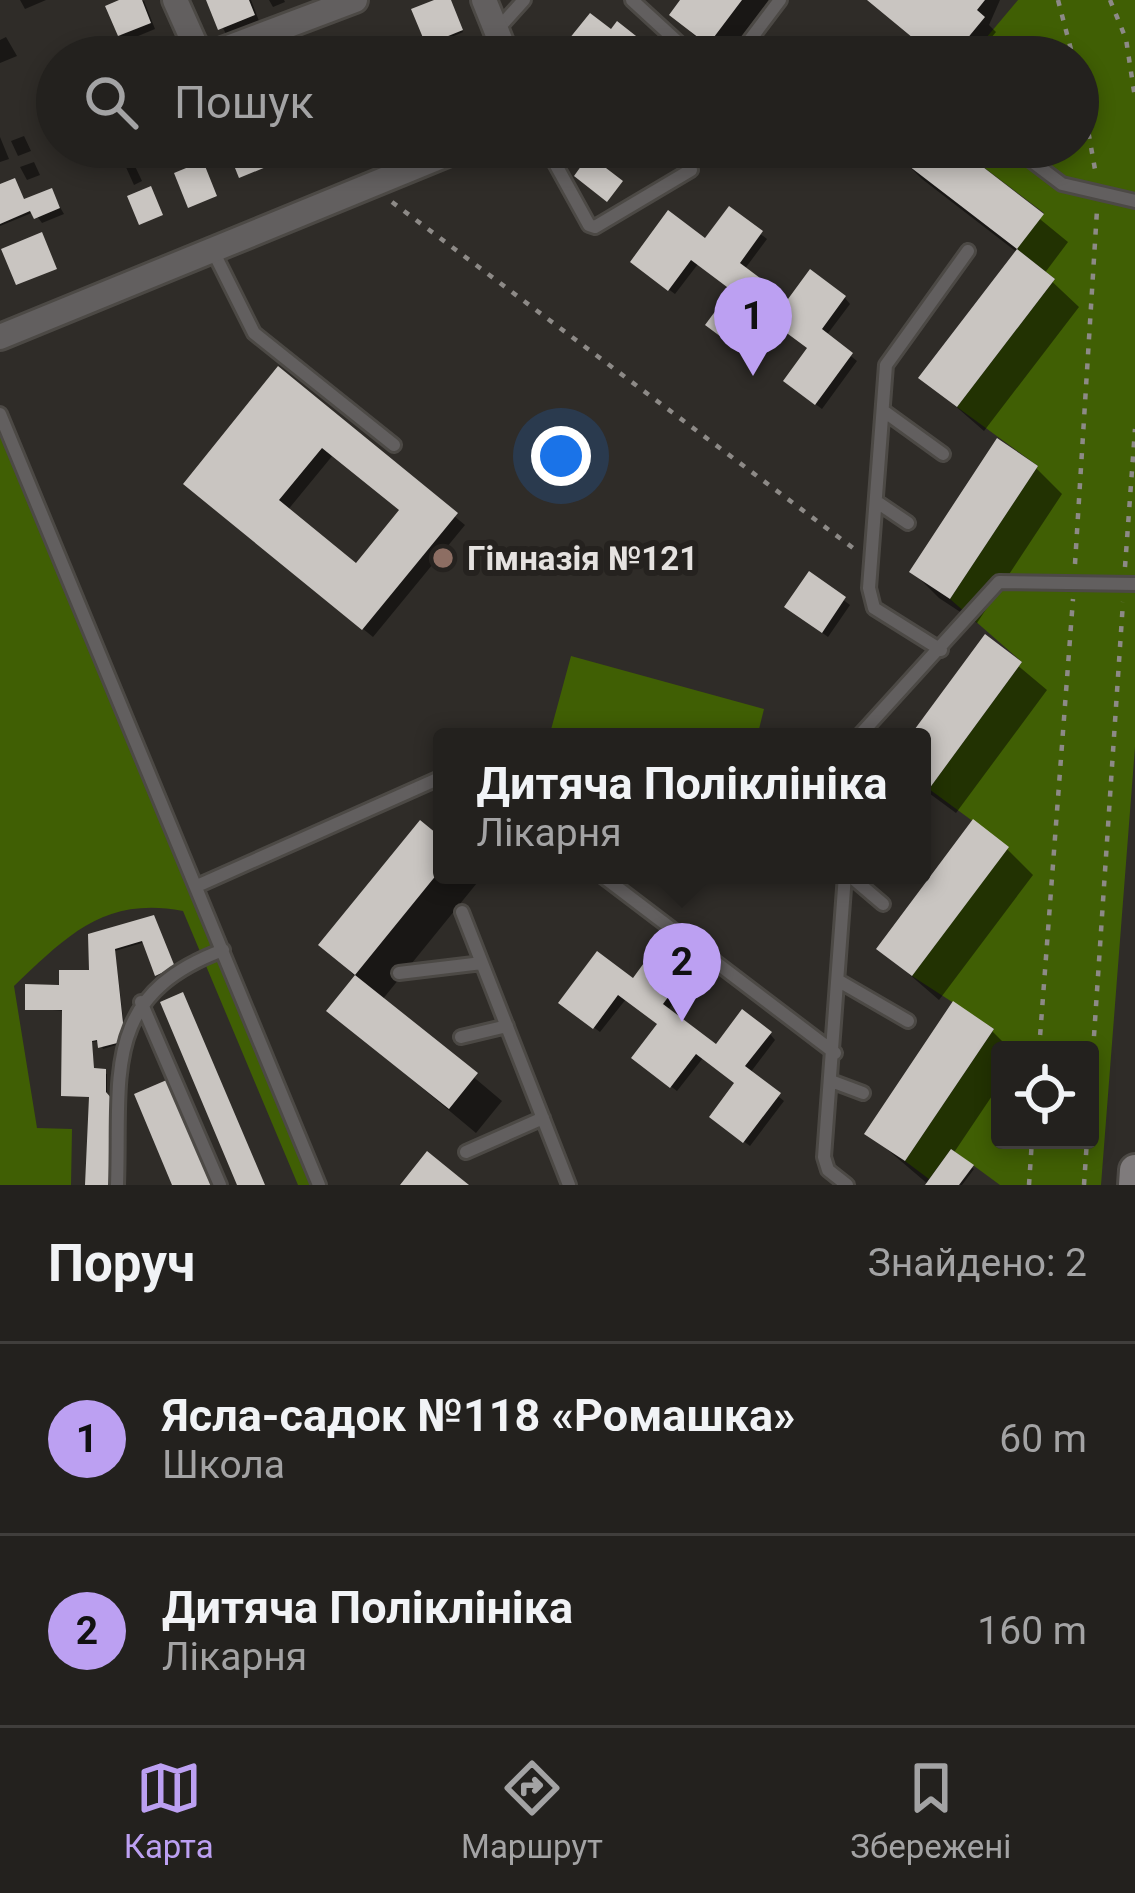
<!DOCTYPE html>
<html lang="uk">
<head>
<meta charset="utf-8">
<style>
  body { margin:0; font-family:Roboto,sans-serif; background:#2f2e2b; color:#f1f3f6 }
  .controls { position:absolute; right:36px; bottom:36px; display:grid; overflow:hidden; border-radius:12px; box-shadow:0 6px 18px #0003 }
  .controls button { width:108px; height:108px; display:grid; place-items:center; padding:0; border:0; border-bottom:3px solid #403e3c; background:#23211e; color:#f1f3f6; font:60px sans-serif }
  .you { position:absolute; left:561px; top:456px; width:42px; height:42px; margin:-30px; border:9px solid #fff; border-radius:50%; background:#1a73e8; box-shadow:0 0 0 18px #1a73e833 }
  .badge { display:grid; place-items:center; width:78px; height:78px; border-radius:50%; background:#bca0f2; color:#111; font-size:39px; font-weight:700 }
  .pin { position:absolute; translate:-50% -99px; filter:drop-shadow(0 3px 6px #0008) }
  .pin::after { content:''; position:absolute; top:63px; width:42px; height:36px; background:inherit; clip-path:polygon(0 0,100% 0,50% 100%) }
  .popup { position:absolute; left:433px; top:728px; width:498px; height:156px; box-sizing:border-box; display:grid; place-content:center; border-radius:12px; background:#23211e; filter:drop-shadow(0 3px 9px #0005); font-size:39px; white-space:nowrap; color:#a3a3a4 }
  .popup b { font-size:45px; color:#f1f3f6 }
  .popup::after { content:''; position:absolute; left:50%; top:100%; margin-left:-24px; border:24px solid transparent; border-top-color:#23211e }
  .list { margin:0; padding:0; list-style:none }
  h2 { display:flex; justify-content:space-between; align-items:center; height:156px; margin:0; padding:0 48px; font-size:51px }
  h2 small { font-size:39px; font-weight:400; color:#a3a3a4 }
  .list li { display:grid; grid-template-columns:78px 1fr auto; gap:36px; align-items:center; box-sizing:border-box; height:192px; padding:0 48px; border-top:3px solid #403e3c }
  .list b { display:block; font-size:45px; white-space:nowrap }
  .list p { margin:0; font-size:39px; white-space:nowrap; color:#a3a3a4 }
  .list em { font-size:39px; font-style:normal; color:#a3a3a4 }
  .icon { flex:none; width:66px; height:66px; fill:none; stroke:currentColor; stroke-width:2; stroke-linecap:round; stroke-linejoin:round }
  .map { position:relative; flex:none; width:1135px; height:1185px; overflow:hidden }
  .search { position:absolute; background:#23211e; box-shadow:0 6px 18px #0003; left:36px; right:36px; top:36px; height:132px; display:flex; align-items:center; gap:30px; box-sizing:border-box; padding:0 42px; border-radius:66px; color:#a3a3a4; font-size:45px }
  .sheet { height:540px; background:#23211e }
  nav { display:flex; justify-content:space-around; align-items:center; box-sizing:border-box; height:168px; border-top:3px solid #403e3c; background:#23211e; font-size:33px; color:#a3a3a4 }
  nav a { display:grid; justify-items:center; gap:6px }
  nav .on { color:#bca0f2 }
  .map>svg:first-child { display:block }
  .green { fill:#405f04; fill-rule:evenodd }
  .shadow { fill:#0007; fill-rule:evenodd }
  .building { fill:#c9c5c1; fill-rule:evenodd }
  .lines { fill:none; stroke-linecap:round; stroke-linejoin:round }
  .service-casing { stroke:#4c4945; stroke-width:18 }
  .minor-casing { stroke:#4c4945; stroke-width:30 }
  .secondary-casing { stroke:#4c4945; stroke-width:36 }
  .path { stroke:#8d8a87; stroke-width:4.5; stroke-dasharray:6 9; stroke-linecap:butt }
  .service { stroke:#625f5f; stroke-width:12 }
  .minor { stroke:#625f5f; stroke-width:24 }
  .secondary { stroke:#7f7b7c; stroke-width:30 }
  .education-dot { fill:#8d6e63; stroke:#25221f; stroke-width:4.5 }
  .labels { text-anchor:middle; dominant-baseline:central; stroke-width:12; stroke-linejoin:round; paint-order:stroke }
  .poi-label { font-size:33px; font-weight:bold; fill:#e5e2e0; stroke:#25221f; text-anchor:start }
</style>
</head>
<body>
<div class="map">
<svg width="1135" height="1185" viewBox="0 0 1135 1185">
  <rect width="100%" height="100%" fill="#2f2c28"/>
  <path class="green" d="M 1018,0 L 1135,0 L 1135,747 L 1101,1185 L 1000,1185 L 951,1149 L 929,1179 L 905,1161 L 994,1029 L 912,976 L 1008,847 L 929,789 L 1022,662 L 950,599 L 1038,466 L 957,407 L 1055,279 L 1017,249 L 1044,213 L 957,147 L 1078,147 L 1078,57 L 970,57 ZM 1000,1050 L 1090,1050 L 1090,1140 L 1000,1140 Z
    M 0,414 L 319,1185 L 298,1185 L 183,911 C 104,896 67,936 14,986 L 37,1128 L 72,1129 L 71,1185 L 0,1185 Z
    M 571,656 L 764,709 L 757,737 L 549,737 Z"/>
  <path class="shadow" d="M 20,0 L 46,0 L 25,9 Z
    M 127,0 L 144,1 L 155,29 L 126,41 L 120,35 Z
    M 209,0 L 251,0 L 259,21 L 226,34 Z
    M 269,0 L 284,0 L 285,2 L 273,7 Z
    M 442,0 L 450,0 L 463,32 L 431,46 Z
    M 684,0 L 788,0 L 744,57 L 720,57 L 699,40 L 673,14 Z
    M 869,0 L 1000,0 L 989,25 L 996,32 L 975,57 L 937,57 Z
    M 6,37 L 17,56 L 0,63 L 0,40 Z
    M 24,136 L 31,151 L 18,156 L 11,141 Z
    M 0,137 L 9,159 L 0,162 Z
    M 181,147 L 194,147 L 198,156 L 187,161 Z
    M 289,147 L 325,147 L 326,150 L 296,161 Z
    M 900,147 L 952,147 L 1068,242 L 1044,274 L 1079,307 L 984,431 L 922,377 L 1018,253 L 922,179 L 896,153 Z
    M 34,162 L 40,175 L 27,180 L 20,167 Z
    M 133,162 L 142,181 L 134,185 L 125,165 Z
    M 0,187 L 24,202 L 51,192 L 64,214 L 42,223 L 34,212 L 0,226 Z
    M 730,210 L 767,239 L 744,270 L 789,303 L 845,298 L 850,304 L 826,336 L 857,361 L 822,409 L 792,387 L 810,349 L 772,321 L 747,354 L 715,330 L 734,291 L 698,264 L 675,294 L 639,268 L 706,242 Z
    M 278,371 L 465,525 L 373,637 L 196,493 ZM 333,455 L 402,511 L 357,567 L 287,511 Z
    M 1036,468 L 1062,494 L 977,623 L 939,598 L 913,572 Z
    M 810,575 L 850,605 L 828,637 L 794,612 Z
    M 985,638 L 1047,690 L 956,813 L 922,788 L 922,737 L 912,737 Z
    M 442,842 L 442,875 L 481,878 L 382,1000 L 502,1101 L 476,1133 L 330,1011 L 357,978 L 322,945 Z
    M 1007,849 L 1033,875 L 939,1000 L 880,949 Z
    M 155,921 L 175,969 L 159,976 L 145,942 L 115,951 L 126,1042 L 103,1049 L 100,1041 L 92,1042 L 94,1071 L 107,1074 L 107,1096 L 113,1104 L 110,1185 L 88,1185 L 92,1097 L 64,1095 L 65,1011 L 28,1008 L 92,973 L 91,936 Z
    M 658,950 L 693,977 L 667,1011 L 716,1048 L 770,1034 L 775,1040 L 750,1073 L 784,1101 L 750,1146 L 718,1122 L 737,1084 L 703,1058 L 677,1091 L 641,1064 L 660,1025 L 626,999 L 600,1032 L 568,1008 L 633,982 Z
    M 992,1031 L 1011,1050 L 1000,1050 L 1000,1084 L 953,1154 L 974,1169 L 962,1185 L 929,1185 L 868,1133 Z"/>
  <path class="building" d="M 119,0 L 142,0 L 151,23 L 118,36 L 105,6 Z
    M 206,0 L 249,0 L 255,15 L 218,30 Z
    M 434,0 L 451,0 L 463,30 L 426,45 L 411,9 Z
    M 680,0 L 742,0 L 708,45 L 669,15 Z
    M 867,0 L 985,0 L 977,10 L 985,17 L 952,57 L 936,57 Z
    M 590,13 L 611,29 L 617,21 L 650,47 L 642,57 L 592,57 L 569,39 Z
    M 258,147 L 266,167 L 239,178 L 227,148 Z
    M 897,147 L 957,147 L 1044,214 L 1017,249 L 892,153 Z
    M 589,155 L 623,181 L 607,202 L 574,176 Z
    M 203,161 L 217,196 L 188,208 L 174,173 Z
    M 15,178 L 24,199 L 52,188 L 60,208 L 34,219 L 30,211 L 0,224 L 0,184 Z
    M 151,186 L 163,215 L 139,225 L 127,196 Z
    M 729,206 L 763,231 L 740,263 L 788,299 L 810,269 L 846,296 L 822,329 L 853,353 L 815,405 L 783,381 L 807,348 L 765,317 L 740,351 L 705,325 L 731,290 L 691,260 L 668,291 L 630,262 L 668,210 L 705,238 Z
    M 42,232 L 57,269 L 16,285 L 1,249 Z
    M 1017,249 L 1055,279 L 957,407 L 918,378 Z
    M 278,366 L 458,513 L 362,630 L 183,484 ZM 322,448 L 399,510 L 356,563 L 279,500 Z
    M 997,438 L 1038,466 L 950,599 L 909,572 Z
    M 809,571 L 846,597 L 822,633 L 784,607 Z
    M 985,634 L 1022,662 L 929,789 L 922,784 L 922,737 L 909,737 Z
    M 973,819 L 1009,847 L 912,976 L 876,949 Z
    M 420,820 L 442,838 L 442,868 L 355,975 L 478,1073 L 449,1109 L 326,1011 L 355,975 L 318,945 Z
    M 154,915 L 175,967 L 155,976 L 142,941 L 115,949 L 125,1041 L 98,1048 L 97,1040 L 92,1041 L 94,1068 L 106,1069 L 106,1092 L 112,1099 L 109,1185 L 85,1185 L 89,1097 L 61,1096 L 62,1010 L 25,1010 L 25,984 L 59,985 L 59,970 L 89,970 L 88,934 Z
    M 657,945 L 689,969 L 663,1004 L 716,1044 L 742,1009 L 772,1032 L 745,1066 L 781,1093 L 743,1143 L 709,1117 L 734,1083 L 696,1054 L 670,1088 L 631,1058 L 657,1024 L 618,995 L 593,1029 L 558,1003 L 597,951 L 633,978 Z
    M 183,992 L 265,1185 L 237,1185 L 160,1002 Z
    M 953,1001 L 994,1029 L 905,1161 L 864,1134 Z
    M 169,1079 L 214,1185 L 172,1185 L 134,1094 Z
    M 951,1149 L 974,1165 L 959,1185 L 925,1185 Z
    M 427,1151 L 459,1177 L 469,1185 L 400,1185 Z"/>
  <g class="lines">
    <g class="service-casing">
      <path id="service" d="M 632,0 L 694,57
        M 497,30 L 524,0
        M 737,57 L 780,0
        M 546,147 L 589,225 L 595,227 L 691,170
        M 1013,147 L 1062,184 L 1135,201
        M 213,251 L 254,333 L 394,445
        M 885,412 L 943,454
        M 0,414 L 319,1185
        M 877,502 L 908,523
        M 941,650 L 874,608 L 869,588 L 886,365 L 968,251
        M 858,737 L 999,582 L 1135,584
        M 601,875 L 835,1053
        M 845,875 L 824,1157 L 828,1170 L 847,1185
        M 849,875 L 883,904
        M 197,886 L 442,777
        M 462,912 L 569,1185
        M 399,973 L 482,963
        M 839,981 L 908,1021
        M 141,1002 L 220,1185
        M 461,1037 L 507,1026
        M 831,1081 L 863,1093
        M 466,1152 L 543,1118
        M 117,1185 C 121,1075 100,996 223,950"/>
    </g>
    <g class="minor-casing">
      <path id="minor" d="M 175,0 L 196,47 L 212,54 L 355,0
        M 484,0 L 507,57
        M 0,337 L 464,147"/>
    </g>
    <g class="secondary-casing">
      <path id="secondary" d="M 1134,1185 L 1135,1170"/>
    </g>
    <path class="path" d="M 1058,0 L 1073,57
      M 1110,0 L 1126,39 L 1135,98
      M 1078,74 L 1096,175
      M 392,202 L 853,548
      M 1075,564 L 1097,210
      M 1125,567 L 1135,429
      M 1039,1050 L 1073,599
      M 1090,1096 L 1123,602
      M 1029,1185 L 1032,1140
      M 1084,1185 L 1087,1140"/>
    <use href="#service" class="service"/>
    <use href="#minor" class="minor"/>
    <use href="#secondary" class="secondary"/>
  </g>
  <circle class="education-dot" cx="443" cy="558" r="12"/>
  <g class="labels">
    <g class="poi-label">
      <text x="467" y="558">Гімназія №121</text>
    </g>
  </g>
</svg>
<div class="controls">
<button><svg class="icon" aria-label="locate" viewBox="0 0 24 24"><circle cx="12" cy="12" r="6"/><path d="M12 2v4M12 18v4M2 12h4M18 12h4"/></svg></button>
</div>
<div class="you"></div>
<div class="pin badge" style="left:753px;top:376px">1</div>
<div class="pin badge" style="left:682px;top:1022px">2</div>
<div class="popup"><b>Дитяча Поліклініка</b>Лікарня</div>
<div class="search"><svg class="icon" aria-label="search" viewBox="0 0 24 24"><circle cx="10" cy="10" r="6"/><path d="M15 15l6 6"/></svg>Пошук</div>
</div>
<section class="sheet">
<h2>Поруч<small>Знайдено: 2</small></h2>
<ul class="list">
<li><span class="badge">1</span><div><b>Ясла-садок №118 «Ромашка»</b><p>Школа</p></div><em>60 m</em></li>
<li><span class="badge">2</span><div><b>Дитяча Поліклініка</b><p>Лікарня</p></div><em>160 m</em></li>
</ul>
</section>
<nav>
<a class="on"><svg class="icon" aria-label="map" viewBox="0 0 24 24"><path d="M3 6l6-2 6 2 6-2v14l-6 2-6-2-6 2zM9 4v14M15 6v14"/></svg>Карта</a>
<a><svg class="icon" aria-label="directions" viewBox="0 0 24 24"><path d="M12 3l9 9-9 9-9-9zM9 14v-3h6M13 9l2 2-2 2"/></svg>Маршрут</a>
<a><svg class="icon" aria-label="saved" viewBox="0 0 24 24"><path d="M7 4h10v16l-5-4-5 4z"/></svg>Збережені</a>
</nav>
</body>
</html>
